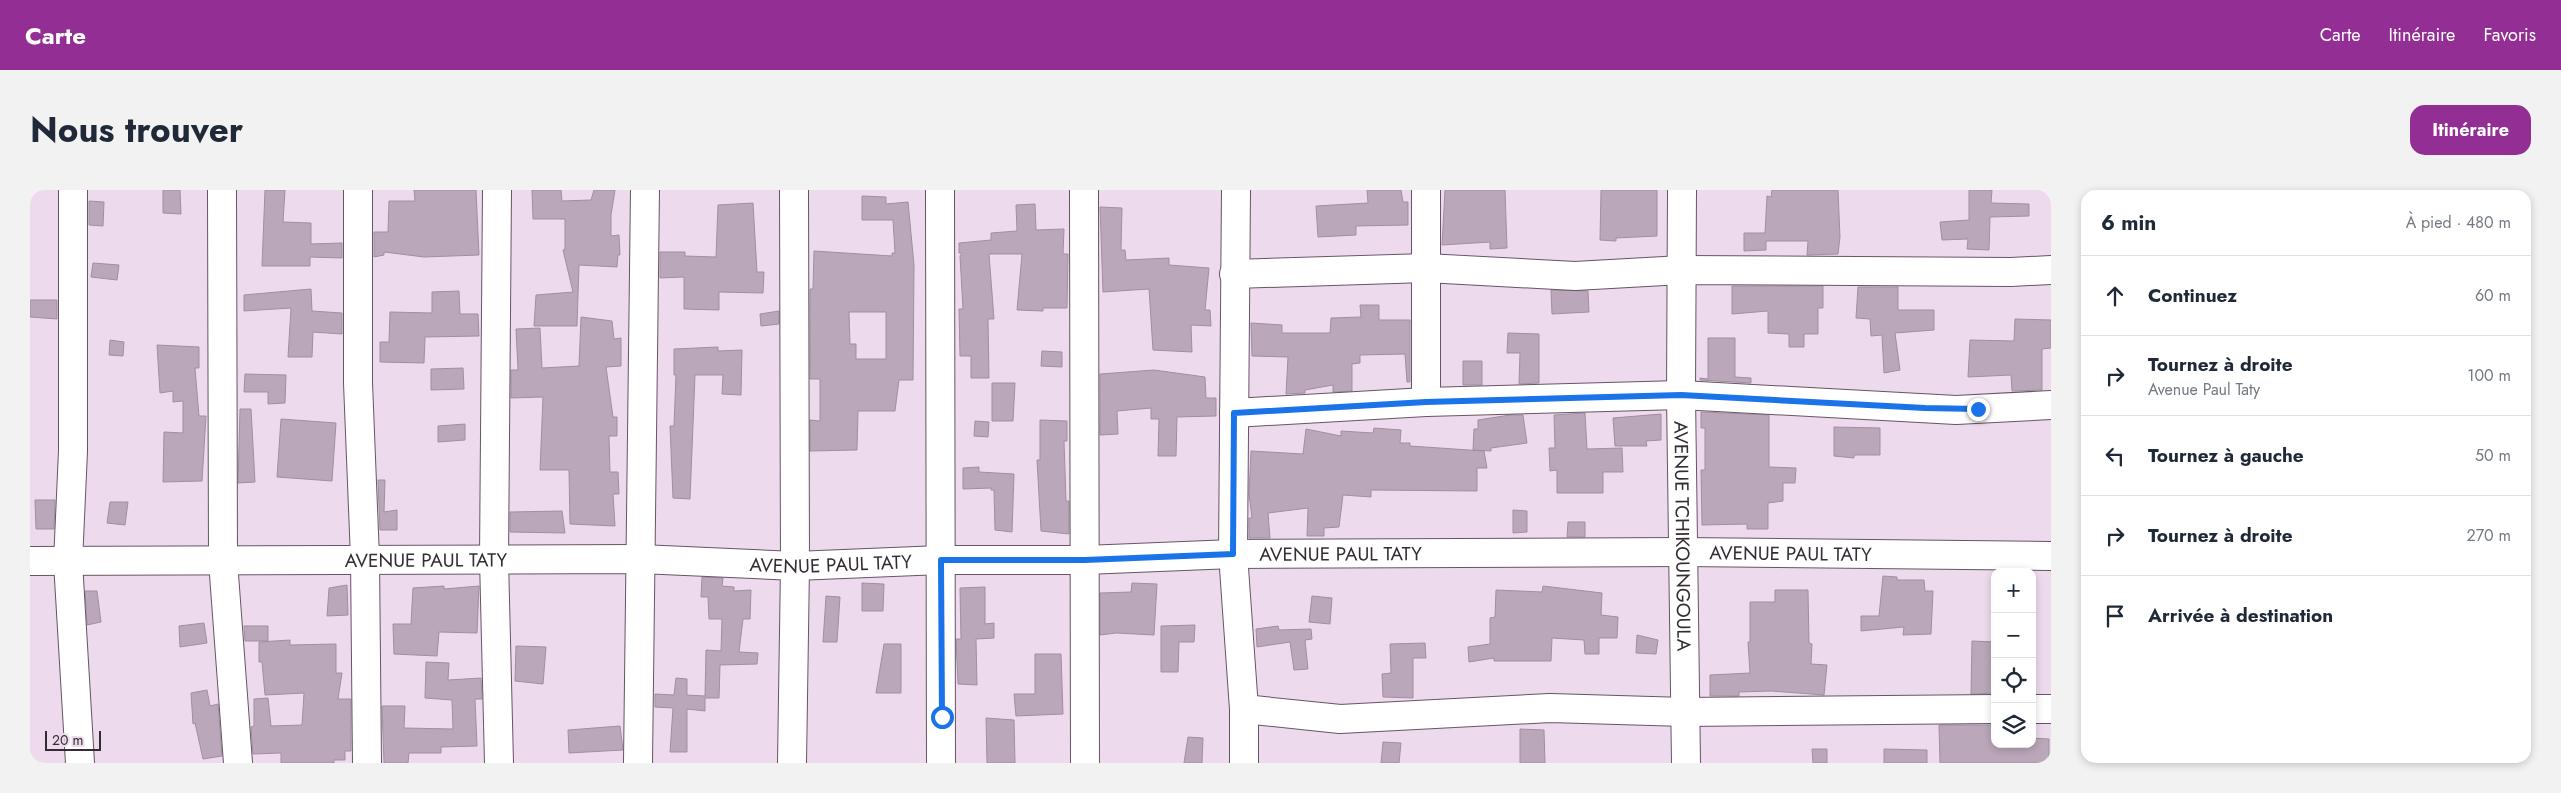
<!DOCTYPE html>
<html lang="fr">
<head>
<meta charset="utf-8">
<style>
  body { margin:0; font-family:Jost,sans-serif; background:#f2f2f3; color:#1f2937 }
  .controls { position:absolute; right:15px; bottom:15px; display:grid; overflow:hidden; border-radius:10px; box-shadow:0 2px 8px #0003 }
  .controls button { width:45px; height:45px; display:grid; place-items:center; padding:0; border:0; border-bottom:1px solid #e0e1e3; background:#fff; color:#1f2937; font:25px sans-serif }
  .scale { position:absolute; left:15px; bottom:12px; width:56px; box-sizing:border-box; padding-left:5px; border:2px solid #332c33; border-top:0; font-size:14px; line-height:18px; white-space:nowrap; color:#332c33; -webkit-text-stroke:4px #eedaed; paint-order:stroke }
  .stop { position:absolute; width:15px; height:15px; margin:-11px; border:4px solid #1a73e8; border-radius:50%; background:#fff }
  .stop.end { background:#1a73e8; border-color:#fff; box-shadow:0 1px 5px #0008 }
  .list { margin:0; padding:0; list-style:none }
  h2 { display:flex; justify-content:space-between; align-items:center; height:65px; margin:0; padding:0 20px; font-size:21px }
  h2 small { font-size:16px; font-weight:400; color:#747a83 }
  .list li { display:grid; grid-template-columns:32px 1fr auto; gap:15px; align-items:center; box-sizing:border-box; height:80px; padding:0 20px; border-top:1px solid #e0e1e3 }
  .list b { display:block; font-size:19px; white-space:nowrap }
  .list p { margin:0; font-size:16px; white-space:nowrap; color:#747a83 }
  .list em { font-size:16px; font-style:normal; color:#747a83 }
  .icon { flex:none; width:28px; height:28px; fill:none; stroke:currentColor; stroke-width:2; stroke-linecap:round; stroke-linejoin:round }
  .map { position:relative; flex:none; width:2021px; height:573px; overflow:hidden; border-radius:15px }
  header { display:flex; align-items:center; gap:30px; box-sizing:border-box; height:70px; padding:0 25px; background:#932e94; color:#fff }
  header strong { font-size:24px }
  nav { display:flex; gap:28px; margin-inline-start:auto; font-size:18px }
  .intro { display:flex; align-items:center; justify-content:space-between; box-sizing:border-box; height:120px; padding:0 30px }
  h1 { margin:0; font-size:35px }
  .button { padding:12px 22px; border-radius:15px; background:#932e94; color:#fff; font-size:18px; font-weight:700 }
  main { display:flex; gap:30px; padding:0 30px }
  aside { flex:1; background:#fff; border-radius:15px; box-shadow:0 2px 8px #0003 }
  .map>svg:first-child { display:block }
  .building { fill:#baa7b9; stroke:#a18fa0; fill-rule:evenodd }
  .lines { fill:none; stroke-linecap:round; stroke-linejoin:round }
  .minor-casing { stroke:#665565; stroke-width:30 }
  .minor { stroke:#fff; stroke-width:28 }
  .route { stroke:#1a73e8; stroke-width:6 }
  .labels { text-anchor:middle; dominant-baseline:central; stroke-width:4; stroke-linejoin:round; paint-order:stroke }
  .street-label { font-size:19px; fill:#332c33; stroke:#eedaed }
</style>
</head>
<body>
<header>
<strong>Carte</strong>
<nav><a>Carte</a><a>Itinéraire</a><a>Favoris</a></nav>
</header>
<div class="intro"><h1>Nous trouver</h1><a class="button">Itinéraire</a></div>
<main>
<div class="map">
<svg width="2021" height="573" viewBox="0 0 2021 573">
  <rect width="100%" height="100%" fill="#eedaed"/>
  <path class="building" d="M 133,0 L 150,0 L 151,24 L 133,23 Z
    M 235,0 L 255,0 L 253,32 L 281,33 L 281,54 L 312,53 L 312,68 L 280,67 L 280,76 L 232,76 Z
    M 384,0 L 446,0 L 449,65 L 394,67 L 354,62 L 354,65 L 344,67 L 344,42 L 358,42 L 359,11 L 385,11 Z
    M 502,0 L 531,0 L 532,11 L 561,10 L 564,0 L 585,0 L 581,25 L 581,46 L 589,45 L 590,65 L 588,65 L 587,77 L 549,75 L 547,136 L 504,136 L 506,105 L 543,102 L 533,60 L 535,59 L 535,29 L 503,29 Z
    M 1337,0 L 1371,0 L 1373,12 L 1378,12 L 1378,35 L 1326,36 L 1326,45 L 1288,47 L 1286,16 L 1338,13 Z
    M 1415,0 L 1475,0 L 1477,58 L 1460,59 L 1460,52 L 1412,55 Z
    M 1571,0 L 1627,0 L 1627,46 L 1586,48 L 1586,51 L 1570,50 Z
    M 1742,0 L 1808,0 L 1810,47 L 1808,64 L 1777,65 L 1778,51 L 1736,51 L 1736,60 L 1714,61 L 1714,43 L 1735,43 L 1737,6 L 1741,7 Z
    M 1939,0 L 1962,0 L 1961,13 L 1999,14 L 1999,26 L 1960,27 L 1959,60 L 1937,59 L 1938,49 L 1912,50 L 1910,32 L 1939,30 Z
    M 832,6 L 856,7 L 856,14 L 878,12 L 884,75 L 883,190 L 869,190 L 865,221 L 828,221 L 827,260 L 780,261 L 780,230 L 790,231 L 790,189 L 780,189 L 780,99 L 783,99 L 784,61 L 862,66 L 862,63 L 865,63 L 863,30 L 832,30 ZM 819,122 L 856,122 L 856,169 L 826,169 L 826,154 L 820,154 Z
    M 59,11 L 74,12 L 73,36 L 59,35 Z
    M 723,13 L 727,82 L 734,82 L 733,103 L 689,102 L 689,120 L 654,119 L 654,87 L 630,88 L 630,62 L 655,62 L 655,66 L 686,67 L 688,15 Z
    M 1005,14 L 1006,40 L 1034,39 L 1033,64 L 1038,64 L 1037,118 L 1013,118 L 1013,121 L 987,120 L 992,64 L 959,64 L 964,129 L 958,129 L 959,188 L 941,188 L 941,166 L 930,166 L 929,119 L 933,119 L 930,66 L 932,63 L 929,63 L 929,53 L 961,50 L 961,43 L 987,41 L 986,15 Z
    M 1070,17 L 1092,18 L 1091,60 L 1095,60 L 1096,70 L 1139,68 L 1139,75 L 1179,78 L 1175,120 L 1180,120 L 1181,136 L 1161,135 L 1162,162 L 1123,160 L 1119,99 L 1073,102 Z
    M 63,73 L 89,75 L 87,90 L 61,87 Z
    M 1702,96 L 1793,96 L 1793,118 L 1788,118 L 1788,144 L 1774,144 L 1774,157 L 1759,157 L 1759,144 L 1738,143 L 1738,121 L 1702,124 Z
    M 1828,97 L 1868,97 L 1868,120 L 1904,120 L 1904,140 L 1865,143 L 1870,180 L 1854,183 L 1852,145 L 1841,146 L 1840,129 L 1826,128 Z
    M 281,99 L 282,121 L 312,123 L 312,144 L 283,142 L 282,167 L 258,167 L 261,118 L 214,121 L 214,105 Z
    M 1521,100 L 1558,101 L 1559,122 L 1522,124 Z
    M 429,101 L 430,124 L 448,124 L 449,146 L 395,147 L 394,173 L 350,172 L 350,152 L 359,152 L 360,122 L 402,123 L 402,102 Z
    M 0,110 L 27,110 L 27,129 L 0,127 Z
    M 1330,115 L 1349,115 L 1349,130 L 1380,130 L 1380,192 L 1377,192 L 1375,164 L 1330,165 L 1330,173 L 1322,174 L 1322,201 L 1303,202 L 1303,195 L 1275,200 L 1275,203 L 1256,204 L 1258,167 L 1222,166 L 1221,133 L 1252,135 L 1252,143 L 1300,143 L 1301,128 L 1331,127 Z
    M 749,121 L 749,134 L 731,136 L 730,124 Z
    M 551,127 L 582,131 L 584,149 L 591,148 L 591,176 L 576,177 L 583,227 L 587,227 L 587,246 L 579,246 L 580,282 L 588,282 L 589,304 L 583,304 L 585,336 L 540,334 L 539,280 L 510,280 L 513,207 L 481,208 L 481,180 L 488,180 L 486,139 L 510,138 L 512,178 L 549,176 Z
    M 1985,129 L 2021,130 L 2021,158 L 2012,159 L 2012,200 L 1982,201 L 1981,185 L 1938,187 L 1940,150 L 1984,151 Z
    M 1478,143 L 1509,144 L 1509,193 L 1489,194 L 1490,163 L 1477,163 Z
    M 1678,148 L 1705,148 L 1705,187 L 1721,188 L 1721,193 L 1670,190 L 1670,188 L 1678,189 Z
    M 80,150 L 94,152 L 93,166 L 79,165 Z
    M 127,155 L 169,157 L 169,178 L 165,178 L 169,226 L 176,226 L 172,291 L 133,292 L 134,242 L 153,243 L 153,211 L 143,212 L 143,201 L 130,203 Z
    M 688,157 L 688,161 L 712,160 L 711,205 L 692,204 L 693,185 L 665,185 L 660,309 L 643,308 L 640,236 L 644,236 L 646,185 L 644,185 L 644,159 Z
    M 1012,161 L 1032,162 L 1032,177 L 1011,176 Z
    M 1433,171 L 1452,171 L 1452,195 L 1433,195 Z
    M 433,178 L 434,199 L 401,200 L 401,179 Z
    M 1124,180 L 1175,187 L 1176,208 L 1186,208 L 1186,226 L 1147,227 L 1146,266 L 1128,266 L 1129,229 L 1121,229 L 1121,218 L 1087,221 L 1088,244 L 1070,245 L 1070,184 Z
    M 215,184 L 256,185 L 255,213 L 238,214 L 238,202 L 214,202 Z
    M 962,193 L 985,193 L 983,231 L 962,231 Z
    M 210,219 L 221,219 L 225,292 L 208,293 Z
    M 1671,222 L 1739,225 L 1739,277 L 1766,278 L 1765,293 L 1753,293 L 1753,311 L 1738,313 L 1738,339 L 1717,339 L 1717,334 L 1672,335 L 1671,280 L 1675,280 L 1675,238 L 1671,238 Z
    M 1555,223 L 1557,259 L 1592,258 L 1593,282 L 1573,282 L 1573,303 L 1527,303 L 1527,280 L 1520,281 L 1519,258 L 1525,258 L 1524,225 Z
    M 1631,224 L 1631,250 L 1616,251 L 1617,256 L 1585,256 L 1583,228 Z
    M 1480,225 L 1493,225 L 1497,253 L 1461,258 L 1461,261 L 1443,260 L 1444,239 L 1448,239 L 1448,230 Z
    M 251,229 L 306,233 L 302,291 L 247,287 Z
    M 1010,230 L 1037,231 L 1037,251 L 1034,251 L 1036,311 L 1039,311 L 1039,344 L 1011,341 L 1007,270 L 1010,270 Z
    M 945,231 L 959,232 L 958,247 L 944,246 Z
    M 435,234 L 435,250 L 408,252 L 408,236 Z
    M 1804,237 L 1850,238 L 1850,265 L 1824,265 L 1824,268 L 1804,266 Z
    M 1344,238 L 1371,240 L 1370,253 L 1380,253 L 1380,256 L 1454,261 L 1457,278 L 1447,278 L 1447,301 L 1341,300 L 1341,307 L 1313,305 L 1309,337 L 1294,338 L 1294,346 L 1277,346 L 1278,318 L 1238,323 L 1240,348 L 1219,348 L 1219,328 L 1222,328 L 1219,304 L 1221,261 L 1273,264 L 1276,239 L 1311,246 L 1311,241 L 1343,243 Z
    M 949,277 L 949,282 L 984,284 L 982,342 L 965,340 L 964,300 L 961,300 L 961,298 L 933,299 L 933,278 Z
    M 348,290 L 355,290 L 354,322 L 367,320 L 367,340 L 350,340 Z
    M 5,310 L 25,310 L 24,339 L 6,339 Z
    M 80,312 L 98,312 L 95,335 L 77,333 Z
    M 1483,320 L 1497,321 L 1497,342 L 1483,343 Z
    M 532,321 L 535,343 L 480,342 L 480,322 Z
    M 1538,332 L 1555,332 L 1555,347 L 1537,347 Z
    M 1853,386 L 1867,387 L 1867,390 L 1894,390 L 1895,401 L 1903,401 L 1901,444 L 1873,445 L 1874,437 L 1831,441 L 1831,426 L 1849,426 Z
    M 672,387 L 693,388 L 692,396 L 704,397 L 704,401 L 721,400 L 720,429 L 713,429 L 709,462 L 728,463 L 727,474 L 690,475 L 689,508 L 675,508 L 675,521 L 657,519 L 657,562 L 640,562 L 643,518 L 625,517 L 625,504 L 644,505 L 646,488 L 657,489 L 657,505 L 675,506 L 676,460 L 691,461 L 692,429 L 679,429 L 678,407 L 671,407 Z
    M 832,393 L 854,394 L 853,421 L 832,421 Z
    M 1102,393 L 1127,394 L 1124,445 L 1086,443 L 1070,445 L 1070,403 L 1101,402 Z
    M 317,395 L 318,425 L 297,426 L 299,398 Z
    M 414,396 L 414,399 L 449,396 L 447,443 L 409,442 L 407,466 L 364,464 L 363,434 L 381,434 L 383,398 Z
    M 1513,396 L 1572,403 L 1571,425 L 1588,427 L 1587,448 L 1569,448 L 1569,464 L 1555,464 L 1554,450 L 1522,448 L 1521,471 L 1464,471 L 1464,468 L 1439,472 L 1438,457 L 1460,454 L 1460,428 L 1465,427 L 1466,400 L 1512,402 Z
    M 955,397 L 955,434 L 964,433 L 964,448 L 946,449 L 947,495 L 928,494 L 926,449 L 931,449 L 930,398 Z
    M 1745,400 L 1778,400 L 1779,453 L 1782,454 L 1781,474 L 1797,475 L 1794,505 L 1741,501 L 1709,502 L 1709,506 L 1680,506 L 1680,485 L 1720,483 L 1718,452 L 1720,452 L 1720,412 L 1745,412 Z
    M 55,401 L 67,401 L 71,432 L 57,435 Z
    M 796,406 L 810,407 L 807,452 L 793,452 Z
    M 1282,406 L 1302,408 L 1300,434 L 1279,432 Z
    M 174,433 L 177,453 L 150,457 L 149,436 Z
    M 1165,435 L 1164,452 L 1149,452 L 1148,482 L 1131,482 L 1131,436 Z
    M 214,436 L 238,436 L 238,451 L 215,451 Z
    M 1248,436 L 1249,440 L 1281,439 L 1282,449 L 1275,450 L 1278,479 L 1264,480 L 1260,452 L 1227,457 L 1226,439 Z
    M 1607,445 L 1628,450 L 1626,464 L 1606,463 Z
    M 260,450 L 260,455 L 306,454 L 306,483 L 312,483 L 308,509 L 321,509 L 321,561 L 315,561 L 315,570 L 304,570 L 304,573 L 251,573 L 251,563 L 223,564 L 221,537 L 224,536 L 224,509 L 238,508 L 241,536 L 272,535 L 274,503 L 235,505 L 232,472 L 229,472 L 229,452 Z
    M 1942,451 L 1965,452 L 1965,503 L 1941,504 Z
    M 1395,453 L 1396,468 L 1383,468 L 1383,508 L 1353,507 L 1352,484 L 1361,483 L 1360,454 Z
    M 854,454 L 871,454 L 871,503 L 846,503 Z
    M 486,456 L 516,457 L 513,494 L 485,491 Z
    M 1005,464 L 1031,464 L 1033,524 L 986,526 L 984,504 L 1005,504 Z
    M 396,472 L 419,473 L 418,490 L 451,488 L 452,509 L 445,509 L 447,556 L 411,557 L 411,563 L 379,563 L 378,573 L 354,573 L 352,516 L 375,516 L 374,538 L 423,539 L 422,510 L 395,508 Z
    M 177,500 L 180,516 L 188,514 L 192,566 L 173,569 L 165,533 L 163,534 L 161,503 Z
    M 956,528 L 984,530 L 985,573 L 957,573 Z
    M 1909,535 L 1965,535 L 1965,554 L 2002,554 L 2002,548 L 2019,549 L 2019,573 L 1910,573 Z
    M 590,536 L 593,560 L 539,563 L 538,540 Z
    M 1490,539 L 1514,540 L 1515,573 L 1490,573 Z
    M 1158,547 L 1173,548 L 1172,573 L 1154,573 Z
    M 1353,552 L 1371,553 L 1369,573 L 1351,573 Z
    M 1782,559 L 1797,559 L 1797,573 L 1783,573 Z
    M 1854,559 L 1897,560 L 1897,573 L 1854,573 Z"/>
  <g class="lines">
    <g class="minor-casing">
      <g id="minor">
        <path d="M 43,0 L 43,261 L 38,372 L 50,573"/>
        <path d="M 192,0 L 193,371 L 208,573"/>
        <path d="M 328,0 L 328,193 L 335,368 L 337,573"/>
        <path d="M 467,0 L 464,369 L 469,573"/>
        <path d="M 910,0 L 911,573"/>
        <path d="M 1054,0 L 1055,573"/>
        <path d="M 1206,0 L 1203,364 L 1214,519 L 1214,573"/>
        <path d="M 1396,0 L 1396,212"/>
        <path id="s1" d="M 1652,0 L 1651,205 L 1656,573"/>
        <path d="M 1204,84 L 1396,78 L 1545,86 L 1652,80 L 1981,82 L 2021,80"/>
        <path d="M 1204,223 L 1396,212 L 1651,205 L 1926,220 L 2021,215"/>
        <path id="s2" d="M 0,371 L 610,369 L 765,376 L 911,370 L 1055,370 L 1203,364 L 1653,362 L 2021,366"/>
        <path d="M 1214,519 L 1310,529 L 1520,518 L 1655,522 L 1965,519"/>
        <path d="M 2002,519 L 2021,519"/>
        <path d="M 608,573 L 615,0"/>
        <path d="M 762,573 L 765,376 L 764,0"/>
      </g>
    </g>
    <use href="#minor" class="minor"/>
  </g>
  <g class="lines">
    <path class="route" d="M 912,527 L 911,370 L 1055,370 L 1203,364 L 1204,223 L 1396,212 L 1651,205 L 1895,218 L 1948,219"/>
  </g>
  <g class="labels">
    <g class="street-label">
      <text stroke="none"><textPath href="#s1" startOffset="346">AVENUE TCHIKOUNGOULA</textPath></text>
      <text stroke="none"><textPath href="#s2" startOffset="1761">AVENUE PAUL TATY</textPath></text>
      <text stroke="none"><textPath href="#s2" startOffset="1311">AVENUE PAUL TATY</textPath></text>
      <text stroke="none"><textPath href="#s2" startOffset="396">AVENUE PAUL TATY</textPath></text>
      <text stroke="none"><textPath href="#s2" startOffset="801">AVENUE PAUL TATY</textPath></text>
    </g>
  </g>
</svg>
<div class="controls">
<button>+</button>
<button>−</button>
<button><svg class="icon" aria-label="locate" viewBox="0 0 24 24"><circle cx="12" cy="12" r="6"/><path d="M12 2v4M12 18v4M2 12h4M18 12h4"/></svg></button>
<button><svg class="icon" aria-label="layers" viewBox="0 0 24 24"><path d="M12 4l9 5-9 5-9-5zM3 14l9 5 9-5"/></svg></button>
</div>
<div class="scale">20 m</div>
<div class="stop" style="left:912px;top:527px"></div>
<div class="stop end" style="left:1948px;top:219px"></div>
</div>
<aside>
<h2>6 min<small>À pied · 480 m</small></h2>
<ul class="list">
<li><svg class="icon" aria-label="ahead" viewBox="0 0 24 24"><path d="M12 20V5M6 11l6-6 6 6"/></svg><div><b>Continuez</b></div><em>60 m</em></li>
<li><svg class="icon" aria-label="right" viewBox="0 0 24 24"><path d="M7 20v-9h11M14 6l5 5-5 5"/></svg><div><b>Tournez à droite</b><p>Avenue Paul Taty</p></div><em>100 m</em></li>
<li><svg class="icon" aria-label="left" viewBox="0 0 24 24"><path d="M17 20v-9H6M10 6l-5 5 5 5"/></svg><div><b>Tournez à gauche</b></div><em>50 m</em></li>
<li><svg class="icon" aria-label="right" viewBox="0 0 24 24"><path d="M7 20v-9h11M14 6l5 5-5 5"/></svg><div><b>Tournez à droite</b></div><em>270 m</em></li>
<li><svg class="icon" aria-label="arrive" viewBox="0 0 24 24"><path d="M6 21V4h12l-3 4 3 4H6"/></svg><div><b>Arrivée à destination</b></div></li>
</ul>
</aside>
</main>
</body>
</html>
